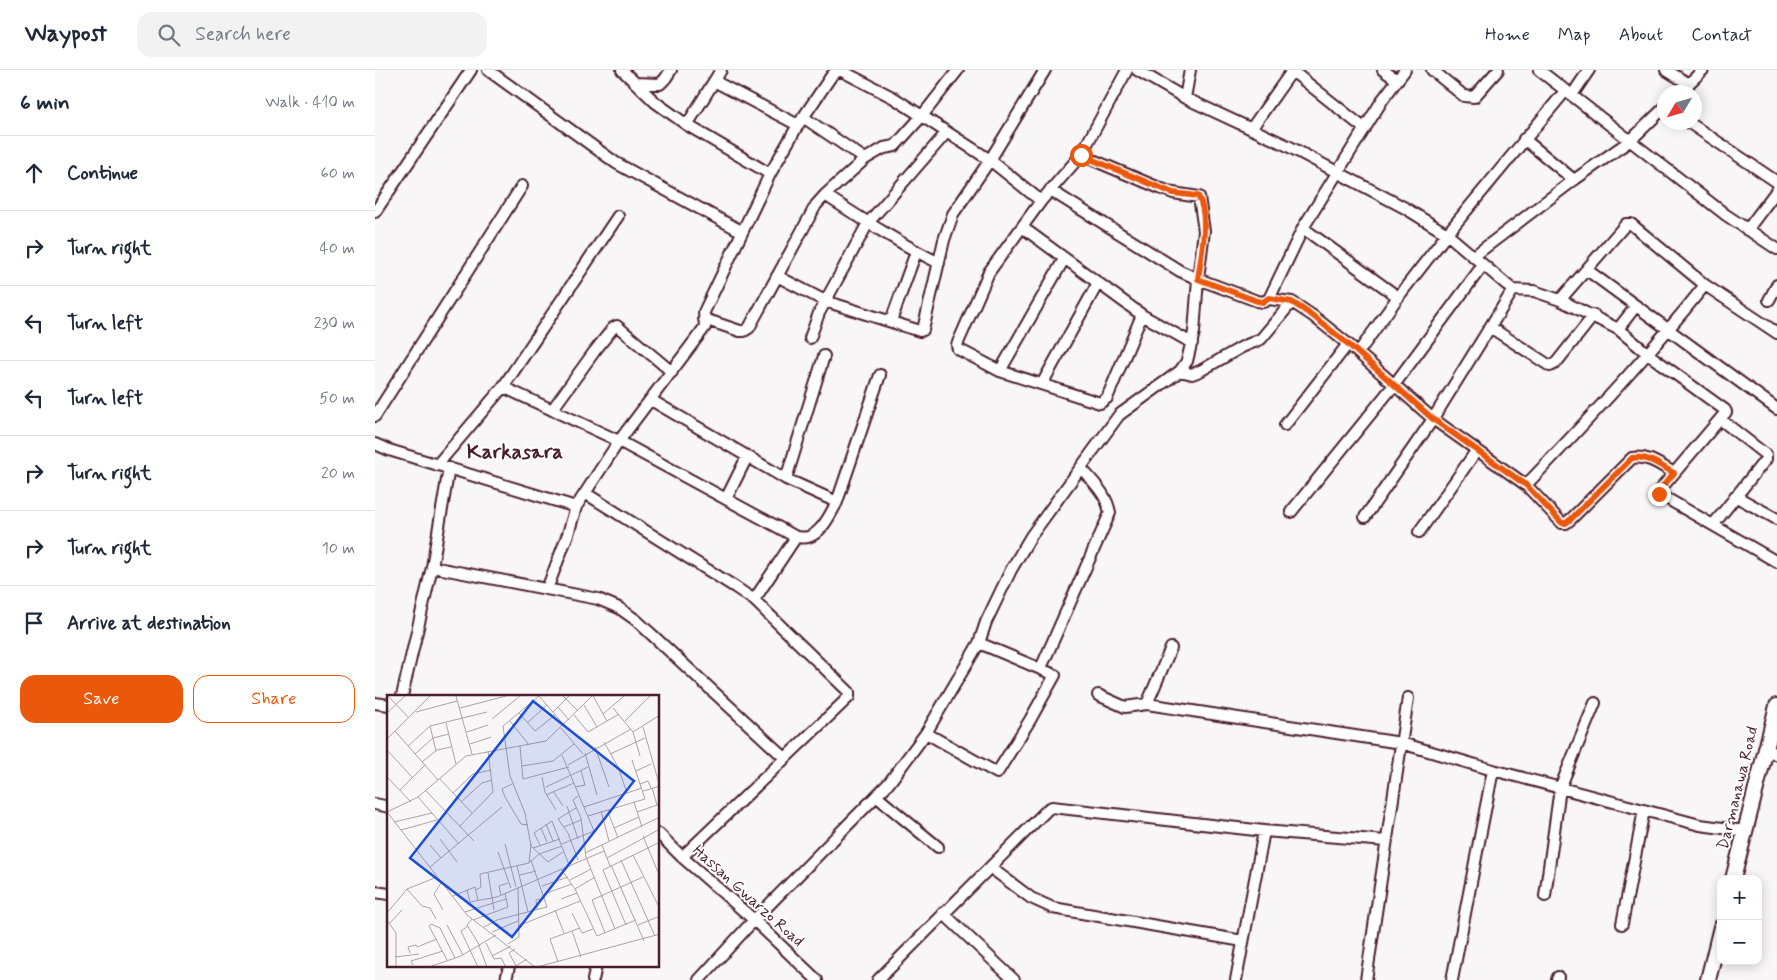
<!DOCTYPE html>
<html lang="en">
<head>
<meta charset="utf-8">
<style>
  body { margin:0; font-family:Mynerve,sans-serif; background:#f2f2f3; color:#1f2937 }
  .controls { position:absolute; right:15px; bottom:15px; display:grid; overflow:hidden; border-radius:10px; box-shadow:0 2px 12px #0003 }
  .controls button { width:45px; height:45px; display:grid; place-items:center; padding:0; border:0; border-bottom:1px solid #e0e1e3; background:#fff; color:#1f2937; font:25px sans-serif }
  .compass { position:absolute; left:1282px; top:15px; width:45px; height:45px; border-radius:50%; background:#fff; box-shadow:0 2px 12px #0003; rotate:232deg }
  .stop { position:absolute; width:15px; height:15px; margin:-11px; border:4px solid #ea580c; border-radius:50%; background:#fff }
  .stop.end { background:#ea580c; border-color:#fff; box-shadow:0 1px 5px #0008 }
  .list { margin:0; padding:0; list-style:none }
  h2 { display:flex; justify-content:space-between; align-items:center; height:65px; margin:0; padding:0 20px; font-size:21px }
  h2 small { font-size:16px; font-weight:400; color:#747a83 }
  .list li { display:grid; grid-template-columns:32px 1fr auto; gap:15px; align-items:center; box-sizing:border-box; height:75px; padding:0 20px; border-top:1px solid #e0e1e3 }
  .list b { display:block; font-size:19px; white-space:nowrap }
  .list em { font-size:16px; font-style:normal; color:#747a83 }
  .actions { display:flex; gap:10px; padding:15px 20px }
  .actions a { flex:1; padding:11px 0; border:1px solid #ea580c; border-radius:15px; text-align:center; font-size:18px; color:#ea580c }
  .actions .main { background:#ea580c; color:#fff }
  .icon { flex:none; width:28px; height:28px; fill:none; stroke:currentColor; stroke-width:2; stroke-linecap:round; stroke-linejoin:round }
  .map { position:relative; flex:none; width:1402px; height:910px; overflow:hidden }
  header { display:flex; align-items:center; gap:30px; box-sizing:border-box; height:70px; padding:0 25px; background:#fff; border-bottom:1px solid #e0e1e3 }
  header strong { font-size:24px }
  nav { display:flex; gap:28px; margin-inline-start:auto; font-size:18px }
  .search { width:350px; height:45px; background:#f2f2f3; display:flex; align-items:center; gap:12px; box-sizing:border-box; padding:0 18px; border-radius:15px; color:#747a83; font-size:19px }
  main { display:flex }
  aside { flex:1; background:#fff }
  .map>svg:first-child { display:block }
  .lines { fill:none; stroke-linecap:round; stroke-linejoin:round }
  .street-casing { stroke:#4a1f2b; stroke-width:14 }
  .secondary-casing { stroke:#4a1f2b; stroke-width:18 }
  .street { stroke:#fff; stroke-width:10 }
  .secondary { stroke:#fff; stroke-width:14 }
  .route { stroke:#ea580c; stroke-width:6 }
  .labels { text-anchor:middle; dominant-baseline:central; stroke-width:4; stroke-linejoin:round; paint-order:stroke }
  .street-label { font-size:16px; fill:#4a1f2b; stroke:#fff }
  .district-label { font-size:21px; font-weight:bold; fill:#4a1f2b; stroke:#fff }
  .inset-road { fill:none; stroke:#b2a0a5; stroke-width:1 }
  .view { fill:#1d4ed8; fill-opacity:0.15; stroke:#1d4ed8; stroke-width:2.5 }
  .inset-edge { fill:none; stroke:#4a1f2b; stroke-width:2.5 }
</style>
</head>
<body>
<header>
<strong>Waypost</strong>
<div class="search"><svg class="icon" aria-label="search" viewBox="0 0 24 24"><circle cx="10" cy="10" r="6"/><path d="M15 15l6 6"/></svg>Search here</div>
<nav><a>Home</a><a>Map</a><a>About</a><a>Contact</a></nav>
</header>
<main>
<aside>
<h2>6 min<small>Walk · 410 m</small></h2>
<ul class="list">
<li><svg class="icon" aria-label="ahead" viewBox="0 0 24 24"><path d="M12 20V5M6 11l6-6 6 6"/></svg><div><b>Continue</b></div><em>60 m</em></li>
<li><svg class="icon" aria-label="right" viewBox="0 0 24 24"><path d="M7 20v-9h11M14 6l5 5-5 5"/></svg><div><b>Turn right</b></div><em>40 m</em></li>
<li><svg class="icon" aria-label="left" viewBox="0 0 24 24"><path d="M17 20v-9H6M10 6l-5 5 5 5"/></svg><div><b>Turn left</b></div><em>230 m</em></li>
<li><svg class="icon" aria-label="left" viewBox="0 0 24 24"><path d="M17 20v-9H6M10 6l-5 5 5 5"/></svg><div><b>Turn left</b></div><em>50 m</em></li>
<li><svg class="icon" aria-label="right" viewBox="0 0 24 24"><path d="M7 20v-9h11M14 6l5 5-5 5"/></svg><div><b>Turn right</b></div><em>20 m</em></li>
<li><svg class="icon" aria-label="right" viewBox="0 0 24 24"><path d="M7 20v-9h11M14 6l5 5-5 5"/></svg><div><b>Turn right</b></div><em>10 m</em></li>
<li><svg class="icon" aria-label="arrive" viewBox="0 0 24 24"><path d="M6 21V4h12l-3 4 3 4H6"/></svg><div><b>Arrive at destination</b></div></li>
</ul>
<div class="actions"><a class="main">Save</a><a>Share</a></div>
</aside>
<div class="map">
<svg width="1402" height="910" viewBox="0 0 1402 910">
  <rect width="100%" height="100%" fill="#f8f6f7"/>
  <filter id="ink" filterUnits="userSpaceOnUse"><feTurbulence type="fractalNoise" baseFrequency=".02" numOctaves="2"/><feDisplacementMap in="SourceGraphic" scale="10" xChannelSelector="R" yChannelSelector="G"/><feConvolveMatrix kernelMatrix="1 2 1 2 8 2 1 2 1" color-interpolation-filters="sRGB"/></filter>
  <g filter="url(#ink)">
    <g class="lines">
      <g class="street-casing">
        <path id="street" d="M 113,0 L 241,93 L 366,161
          M 247,0 L 280,32 L 312,55 L 395,104
          M 752,0 L 706,85 L 666,131 L 614,202 L 582,275 L 583,279 L 625,301 L 725,333 L 732,328 L 767,245
          M 762,0 L 810,28 L 913,76 L 1030,138 L 1072,164 L 1138,220 L 1159,221 L 1185,230 L 1243,259 L 1273,284 L 1350,340 L 1351,342 L 1284,421 L 1284,424 L 1402,492
          M 916,0 L 990,59
          M 1008,0 L 1022,10
          M 1057,0 L 1089,26 L 1099,27 L 1123,0
          M 1164,0 L 1351,145 L 1402,179
          M 1291,0 L 1314,14
          M 339,11 L 423,55
          M 261,13 L 285,14 L 290,9 L 296,0
          M 1305,22 L 1328,0
          M 1197,25 L 1214,0
          M 810,28 L 815,0
          M 428,47 L 490,89
          M 1313,52 L 1402,112
          M 312,55 L 346,0
          M 876,59 L 917,1
          M 1149,69 L 1199,110
          M 675,120 L 805,201 L 823,209 L 882,231 L 888,232 L 894,229 L 917,232 L 938,246 L 973,274 L 1058,349 L 1151,415 L 1187,453 L 1191,453 L 1196,449 L 1257,388 C 1273,385 1285,395 1299,403
          M 450,125 C 487,149 524,173 564,193
          M 0,142 L 96,0
          M 647,157 L 767,245 L 817,273
          M 928,158 L 1023,227
          M 1372,160 L 1402,120
          M 1099,186 L 1199,110 L 1256,70 L 1290,37
          M 1212,200 L 1402,339
          M 402,206 L 450,231 L 545,261 L 548,260 L 569,170 L 578,144 L 615,90 L 670,0
          M 894,229 L 928,158 L 1008,29 L 1030,0
          M 1185,230 L 1251,154 L 1256,154 L 1330,215 L 1402,263
          M 1394,230 L 1402,215
          M 329,249 L 365,261 L 369,261 L 374,258 L 441,135 L 450,125 L 490,89 L 509,78 L 520,76 L 547,46 L 583,0
          M 516,251 L 541,182
          M 1115,257 L 1175,296 L 1181,293 L 1219,245
          M 1243,259 L 1261,236
          M 435,268 L 444,243 L 493,153 L 572,62
          M 983,283 L 1023,227 L 1072,164 L 1191,20
          M 625,301 L 689,189
          M 805,301 L 817,304 L 825,301 L 867,277 L 886,269 L 917,232
          M 667,314 L 723,213
          M 128,317 L 244,371 L 421,467 C 424,467 430,468 433,467 C 447,463 456,443 462,432 L 505,305
          M 276,330 L 411,409 L 462,432
          M 177,340 L 219,282 L 238,258 L 242,256 L 297,302
          M 0,346 L 147,116
          M 910,355 L 973,274
          M 0,374 L 14,380 L 201,437
          M 62,395 L 128,317 L 243,146
          M 411,409 L 449,286
          M 1151,415 C 1213,350 1274,285 1330,215
          M 210,423 L 360,517 L 379,530 L 474,622 L 474,627 L 307,787
          M 1360,426 L 1402,449
          M 351,429 L 372,387
          M 916,442 L 1019,315 L 1108,195
          M 990,447 L 1058,349 L 1138,220
          M 1338,455 L 1391,389 L 1391,385 L 1345,349
          M 1044,462 L 1102,380
          M 57,497 L 223,529 L 244,538 L 261,550 L 410,688
          M 172,519 L 193,464 L 201,437 L 244,371 L 330,257 L 329,242 L 395,104 L 423,55 L 457,5 L 465,0 L 519,28 L 615,90 L 666,131
          M 379,530 L 421,467
          M 666,598 L 735,443 C 732,424 718,412 706,398
          M 723,625 L 750,637 L 772,634 L 1026,673 L 1118,700 L 1325,755 L 1370,761
          M 27,626 L 57,497 L 74,398
          M 0,633 L 14,635
          M 772,634 L 796,578
          M 551,663 L 622,703 L 655,650 L 680,605 L 604,573
          M 1390,678 L 1402,685
          M 501,726 L 563,777
          M 0,734 L 14,737
          M 284,764 L 307,787 L 379,850 L 442,910
          M 616,798 L 656,828 L 678,838 L 868,871
          M 0,822 L 14,824
          M 1170,826 L 1185,718 L 1220,633
          M 568,843 L 639,910
          M 1247,854 L 1269,740
          M 131,910 L 134,896
          M 218,910 L 221,896
          M 324,910 L 379,850 L 514,713 L 551,663 L 604,573 L 611,552 L 636,500 L 656,466 L 744,345 L 805,301 L 812,291 L 819,262 L 823,209 L 829,161 L 824,127 L 798,123 L 787,119 L 706,85
          M 503,910 L 673,739 L 677,737 L 889,761 L 1011,771
          M 861,910 L 889,761
          M 991,910 L 1033,628
          M 1077,910 L 1118,700
          M 1182,910 L 1183,907"/>
      </g>
      <g class="secondary-casing">
        <path id="secondary" d="M 1358,809 L 1402,636
          M 1333,910 L 1346,857"/>
      </g>
      <use href="#street" class="street"/>
      <use href="#secondary" class="secondary"/>
    </g>
  </g>
  <g class="lines" filter="url(#ink)">
    <path class="route" d="M 706,85 L 798,123 L 823,126 C 835,146 826,187 823,209 L 882,231 L 888,232 L 894,228 L 917,232 L 938,246 L 973,274 L 1058,349 L 1151,415 L 1187,453 L 1191,453 L 1196,449 L 1257,388 C 1273,385 1285,396 1299,403 L 1284,421 L 1284,424"/>
  </g>
  <g class="labels">
    <g class="street-label">
      <text transform="translate(1363 718) rotate(-76)">Darmanawa Road</text>
      <text transform="translate(373 826) rotate(42)">Hassan Gwarzo Road</text>
    </g>
    <g class="district-label">
      <text x="140" y="382">Karkasara</text>
    </g>
  </g>
  <g transform="translate(12 625)">
    <rect width="272" height="272" fill="#f8f6f7"/>
    <path class="inset-road" d="M 1,1 L 22,23M 69,1 L 85,59M 152,1 L 116,31 L 123,81 L 138,118 L 144,151 L 161,167 L 176,157M 152,1 L 177,30M 176,1 L 191,16M 206,1 L 220,26M 197,10 L 210,32M 171,12 L 182,25M 73,13 L 119,1M 226,13 L 246,37 L 253,61M 29,17 L 70,6M 166,17 L 182,1M 0,18 L 18,1M 132,18 L 148,36 L 168,20M 216,19 L 237,1M 187,20 L 201,37 L 232,19M 105,24 L 133,1M 123,26 L 142,50M 238,26 L 263,1M 59,28 L 69,69M 140,28 L 160,10M 43,31 L 49,56M 256,32 L 273,92M 174,33 L 196,59M 8,36 L 51,85M 80,37 L 101,30M 246,37 L 273,20M 0,44 L 43,1M 217,47 L 231,72 L 240,98M 83,49 L 104,42M 21,51 L 43,31 L 100,17M 133,51 L 136,84 L 182,72M 208,52 L 222,92M 0,55 L 25,82M 198,58 L 210,100M 28,59 L 46,43 L 62,39M 223,59 L 258,43M 175,60 L 207,136 L 175,149M 35,67 L 50,55 L 64,52M 181,70 L 244,34M 135,71 L 166,66 L 187,49M 249,76 L 264,69M 0,82 L 24,107M 155,82 L 158,97 L 169,115M 53,84 L 85,118M 125,89 L 115,94 L 118,102 L 134,129 L 141,130M 253,89 L 261,86 L 264,93M 159,92 L 201,72M 188,92 L 198,90 L 194,76M 265,93 L 270,110M 13,95 L 38,70M 39,96 L 87,146M 166,96 L 176,111M 256,96 L 273,91M 66,98 L 86,79 L 104,75M 159,100 L 187,88M 191,101 L 186,105 L 194,123 L 199,162 L 228,234M 31,102 L 72,149M 74,107 L 95,88 L 105,85M 247,107 L 255,132M 180,111 L 191,144M 197,112 L 255,93M 189,113 L 171,124 L 181,138 L 191,165M 223,114 L 221,117 L 231,143M 214,116 L 222,146M 0,117 L 31,102 L 79,61 L 159,46 L 205,1M 0,117 L 80,220 L 148,272M 250,117 L 273,109M 201,121 L 258,104 L 245,65M 7,127 L 45,118M 159,129 L 166,146M 73,131 L 106,97 L 101,56M 177,132 L 194,125M 154,133 L 160,147M 227,133 L 252,122M 14,135 L 50,125M 256,141 L 273,182M 53,144 L 70,167M 118,149 L 129,192M 43,150 L 54,163M 153,150 L 147,138 L 165,126 L 182,170M 215,150 L 223,171M 146,153 L 173,144M 111,157 L 124,193M 198,158 L 273,122M 246,160 L 273,214M 220,163 L 273,134M 234,165 L 268,241M 142,168 L 144,149M 224,170 L 257,246M 130,171 L 141,217M 43,172 L 115,112M 174,174 L 188,194 L 210,241 L 249,225M 101,178 L 107,215M 133,180 L 149,176M 183,185 L 204,174M 54,188 L 47,199 L 56,215M 155,191 L 181,182M 20,194 L 35,211 L 43,213 L 49,224M 188,194 L 208,182M 80,195 L 83,207 L 110,202 L 217,156M 89,195 L 94,192 L 93,179 L 142,168 L 152,159 L 175,151M 157,199 L 185,189M 114,200 L 112,191 L 121,188M 66,201 L 88,192 L 91,205M 174,204 L 190,198M 150,214 L 149,205 L 158,203M 168,215 L 177,238M 78,217 L 119,204M 0,218 L 20,194 L 50,182M 185,218 L 195,238 L 206,234M 85,224 L 80,230 L 93,251M 0,225 L 9,238 L 9,272M 86,225 L 121,212 L 118,198M 2,229 L 15,215M 60,230 L 76,260M 239,230 L 216,175 L 273,147M 251,230 L 273,221M 81,231 L 74,236 L 91,272M 131,231 L 193,206M 97,232 L 110,225 L 160,212 L 144,165M 185,236 L 194,262M 105,237 L 131,226M 218,238 L 205,205 L 256,182M 99,248 L 107,264 L 114,263 L 119,272M 121,249 L 132,242 L 131,192M 92,251 L 100,272M 128,254 L 122,258 L 129,271M 23,258 L 21,252 L 29,250 L 30,252 L 50,244M 105,261 L 124,251M 8,262 L 32,259M 60,265 L 42,231 L 44,229 L 53,233 L 68,263M 171,267 L 163,244 L 193,233M 26,270 L 24,266 L 56,256M 42,272 L 74,261 L 109,240M 127,272 L 140,264M 150,272 L 273,239"/>
    <path class="view" d="M 146,6 L 247,86 L 125,242 L 23,163 Z"/>
    <rect width="272" height="272" class="inset-edge"/>
  </g>
</svg>
<div class="controls">
<button>+</button>
<button>−</button>
</div>
<svg class="compass" viewBox="-18 -18 36 36"><path d="M0-13l5 13h-10z" fill="#e53935"/><path d="M0 13l5-13h-10z" fill="#747a83"/></svg>
<div class="stop" style="left:706px;top:85px"></div>
<div class="stop end" style="left:1284px;top:424px"></div>
</div>
</main>
</body>
</html>
